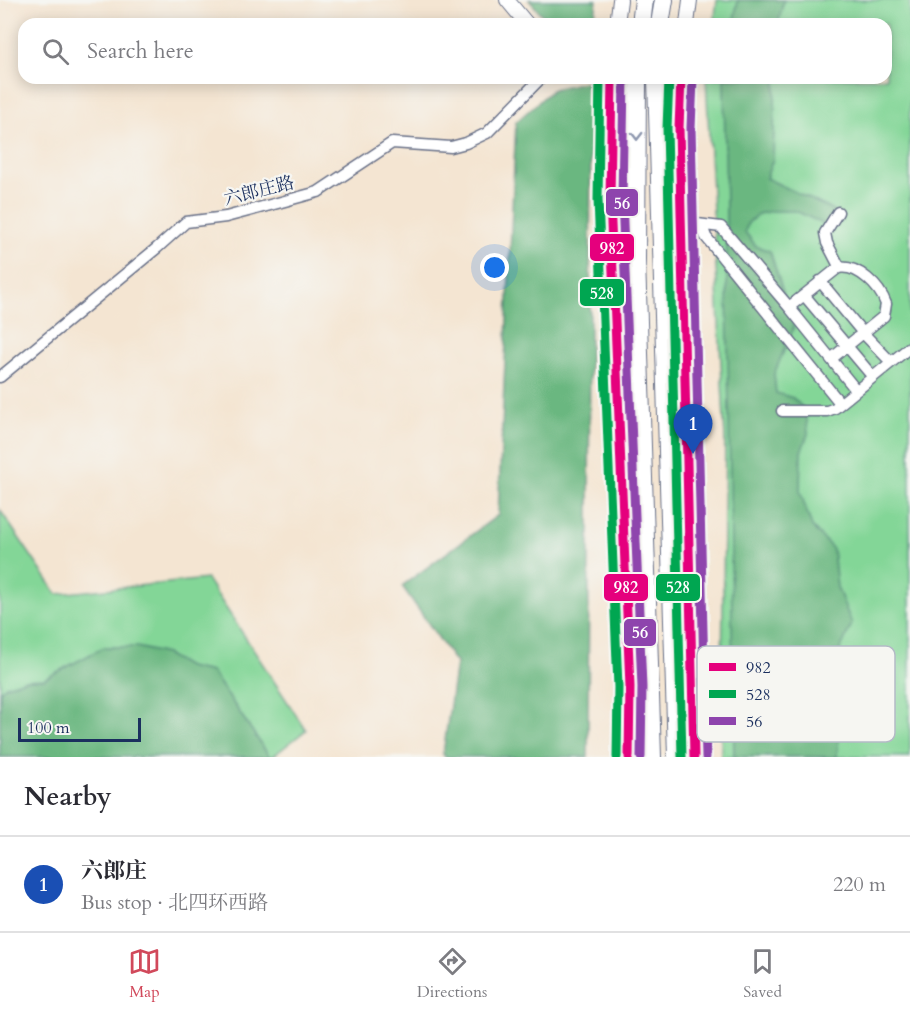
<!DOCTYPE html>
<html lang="en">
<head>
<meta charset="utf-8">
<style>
  body { margin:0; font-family:Cardo,"Noto Serif SC",serif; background:#f2f2f3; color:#2b2b33 }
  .scale { position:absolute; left:18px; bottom:15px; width:123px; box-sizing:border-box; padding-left:6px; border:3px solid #1b2f5e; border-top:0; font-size:16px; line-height:21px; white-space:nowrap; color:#1b2f5e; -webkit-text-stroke:4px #f6f6f2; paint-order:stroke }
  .you { position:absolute; left:495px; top:268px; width:21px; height:21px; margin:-15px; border:4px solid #fff; border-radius:50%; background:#1a73e8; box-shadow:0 0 0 9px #1a73e833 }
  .badge { display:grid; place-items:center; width:39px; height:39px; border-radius:50%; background:#d1495b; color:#fff; font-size:20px; font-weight:700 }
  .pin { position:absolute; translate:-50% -50px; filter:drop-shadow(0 2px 3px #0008) }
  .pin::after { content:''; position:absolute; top:32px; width:21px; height:18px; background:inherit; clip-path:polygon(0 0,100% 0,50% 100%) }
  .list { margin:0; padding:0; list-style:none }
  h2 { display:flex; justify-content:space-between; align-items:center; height:78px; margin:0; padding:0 24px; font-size:26px }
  h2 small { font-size:20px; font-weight:400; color:#7c7c81 }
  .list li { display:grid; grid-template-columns:39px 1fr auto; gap:18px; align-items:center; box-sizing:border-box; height:96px; padding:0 24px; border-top:2px solid #e1e1e2 }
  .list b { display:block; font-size:22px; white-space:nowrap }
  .list p { margin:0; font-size:20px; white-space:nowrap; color:#7c7c81 }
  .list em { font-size:20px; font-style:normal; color:#7c7c81 }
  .icon { flex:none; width:33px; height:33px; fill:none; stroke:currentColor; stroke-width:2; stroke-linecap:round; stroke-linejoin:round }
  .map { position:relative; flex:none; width:910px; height:757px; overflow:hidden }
  .search { position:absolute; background:#fff; box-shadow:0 3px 15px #0003; left:18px; right:18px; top:18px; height:66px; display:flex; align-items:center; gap:15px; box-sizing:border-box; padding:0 21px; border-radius:18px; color:#7c7c81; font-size:22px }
  .sheet { height:174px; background:#fff }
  nav { display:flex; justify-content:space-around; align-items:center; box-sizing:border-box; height:84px; border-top:2px solid #e1e1e2; background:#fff; font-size:16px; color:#7c7c81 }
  nav a { display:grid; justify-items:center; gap:3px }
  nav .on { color:#d1495b }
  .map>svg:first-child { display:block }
  .green { fill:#83d697; stroke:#4f827a; stroke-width:1.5 }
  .forest { fill:#6ab780; stroke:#42736f; stroke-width:1.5 }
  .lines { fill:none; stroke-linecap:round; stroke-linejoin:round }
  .street-casing { stroke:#676f87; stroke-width:13 }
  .secondary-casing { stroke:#676f87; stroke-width:16 }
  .highway-casing { stroke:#676f87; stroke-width:20 }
  .street { stroke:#fff; stroke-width:10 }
  .secondary { stroke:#fff; stroke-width:14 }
  .highway { stroke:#fff; stroke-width:18 }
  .bus-1-casing { stroke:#f6f6f2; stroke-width:14 }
  .bus-2-casing { stroke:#f6f6f2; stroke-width:14 }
  .bus-3-casing { stroke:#f6f6f2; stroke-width:14 }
  .bus-1 { stroke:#e5007d; stroke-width:9 }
  .bus-2 { stroke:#00a651; stroke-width:9 }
  .bus-3 { stroke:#8e44ad; stroke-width:9 }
  .oneway { stroke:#8d97ae }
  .labels { text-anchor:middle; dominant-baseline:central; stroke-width:4.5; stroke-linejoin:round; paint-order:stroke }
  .street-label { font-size:18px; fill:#1b2f5e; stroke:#f6f6f2 }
  .key { fill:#f6f6f2; stroke:#b4bac6; stroke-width:1.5 }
  .key-label { font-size:16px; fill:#1b2f5e }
  .line-badge { stroke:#f6f6f2; stroke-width:2 }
  .badge-label { font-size:16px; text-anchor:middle; font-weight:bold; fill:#fff }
</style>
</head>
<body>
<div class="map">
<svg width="910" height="757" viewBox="0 0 910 757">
  <rect width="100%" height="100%" fill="#f6f6f2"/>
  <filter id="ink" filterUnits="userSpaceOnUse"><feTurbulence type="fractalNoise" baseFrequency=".0167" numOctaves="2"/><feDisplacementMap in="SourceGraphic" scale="12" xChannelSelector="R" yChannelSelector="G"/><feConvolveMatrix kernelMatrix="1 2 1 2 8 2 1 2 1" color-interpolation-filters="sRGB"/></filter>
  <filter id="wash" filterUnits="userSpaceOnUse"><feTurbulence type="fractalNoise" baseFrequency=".008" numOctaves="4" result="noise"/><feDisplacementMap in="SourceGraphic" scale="24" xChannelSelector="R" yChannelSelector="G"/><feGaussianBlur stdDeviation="1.35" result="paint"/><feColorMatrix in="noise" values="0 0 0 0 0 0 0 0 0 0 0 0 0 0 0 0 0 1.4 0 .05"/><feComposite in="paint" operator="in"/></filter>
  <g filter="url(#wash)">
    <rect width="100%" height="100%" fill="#f4e5d2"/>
    <path class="green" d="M 717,0 L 910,0 L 910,757 L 721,757 L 725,439 L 706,78 L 886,78 L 886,24 L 714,24 Z
      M 0,510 L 57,594 L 207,579 L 306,730 L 272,757 L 0,757 Z"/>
    <path class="forest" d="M 529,0 L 597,0 L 594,24 L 550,24 Z
      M 738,0 L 784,0 L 778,24 L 733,24 Z
      M 724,78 L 776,78 L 773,159 L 766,178 L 833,210 L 842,221 L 825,225 L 796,211 L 772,211 L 758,214 L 748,223 L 745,232 L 756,246 L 770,251 L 794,327 L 774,374 L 776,393 L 793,398 L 806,411 L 808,434 L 801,452 L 800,491 L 812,527 L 833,549 L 837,587 L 852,624 L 829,673 L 841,708 L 837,757 L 734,757 Z
      M 584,82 L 591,87 L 588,757 L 445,757 L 443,754 L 456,663 L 402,586 L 498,515 L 516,122 L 553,89 Z
      M 104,647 L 137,647 L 166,654 L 188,667 L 212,672 L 270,757 L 0,757 L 0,691 L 6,686 L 25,680 L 44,679 Z"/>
  </g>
  <g filter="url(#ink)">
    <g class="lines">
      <g class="street-casing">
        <path id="street" d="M 838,212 L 825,233 L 827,243 L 840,268
          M 681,222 L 721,227 L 789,307 L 856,390
          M 702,225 L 706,237 L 840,403
          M 820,281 L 863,333 L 831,359
          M 804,295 L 873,377
          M 789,307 L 838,268 C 858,264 880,287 886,304 L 884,316 L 863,333 L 891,362
          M 0,377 L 157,248 L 186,222 L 226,217 L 318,192 L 392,143 L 451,147 L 466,143 L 487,133 L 541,78
          M 782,411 L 827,411 L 835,408 L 910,347"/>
      </g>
      <g class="secondary-casing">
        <path id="secondary" d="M 507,0 L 527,24
          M 617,24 L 620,0
          M 687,24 L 690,0
          M 612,78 L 610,199 L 630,687 L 629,757
          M 681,78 L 679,128 L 694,757"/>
      </g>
      <g class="highway-casing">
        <path id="highway" d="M 641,24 L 644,0
          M 660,24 L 664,0
          M 637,78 L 636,260 L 652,757
          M 657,78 L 677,757"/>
      </g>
      <use href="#street" class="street"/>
      <use href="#secondary" class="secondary"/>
      <use href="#highway" class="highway"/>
      <g class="bus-1-casing">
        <path id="bus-1" d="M 612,78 L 610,199 L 630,687 L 629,757
          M 681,78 L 679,128 L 694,757"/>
      </g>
      <g class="bus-2-casing">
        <path id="bus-2" d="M 600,78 L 598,199 L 618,687 L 617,757
          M 669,78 L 667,128 L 682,757"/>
      </g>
      <g class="bus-3-casing">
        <path id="bus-3" d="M 624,78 L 622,199 L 642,687 L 641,757
          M 693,78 L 691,128 L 706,757"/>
      </g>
      <use href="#bus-1" class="bus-1"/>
      <use href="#bus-2" class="bus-2"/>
      <use href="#bus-3" class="bus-3"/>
    </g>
    <defs><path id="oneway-chevron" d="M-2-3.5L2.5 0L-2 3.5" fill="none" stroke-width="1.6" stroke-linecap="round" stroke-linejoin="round" transform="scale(1.5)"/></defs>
    <use class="oneway" href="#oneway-chevron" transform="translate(637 136) rotate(90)"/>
  </g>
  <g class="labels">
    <g class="street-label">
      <text transform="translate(259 191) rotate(-14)">六郎庄路</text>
    </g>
  </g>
  <rect x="697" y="646" width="198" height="96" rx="9" class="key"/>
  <rect x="709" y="663" width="27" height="8" fill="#e5007d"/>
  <rect x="709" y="690" width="27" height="8" fill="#00a651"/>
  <rect x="709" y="717" width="27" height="8" fill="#8e44ad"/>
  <g class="key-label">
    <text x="746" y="673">982</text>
    <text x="746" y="700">528</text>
    <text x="746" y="727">56</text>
  </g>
  <g class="line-badge">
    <rect x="605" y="188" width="34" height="29" rx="6" fill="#8e44ad"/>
    <rect x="589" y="233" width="46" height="29" rx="6" fill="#e5007d"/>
    <rect x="579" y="278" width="46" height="29" rx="6" fill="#00a651"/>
    <rect x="603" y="573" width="46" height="29" rx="6" fill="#e5007d"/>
    <rect x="655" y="573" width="46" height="29" rx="6" fill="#00a651"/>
    <rect x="623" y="618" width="34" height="29" rx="6" fill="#8e44ad"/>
  </g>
  <g class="badge-label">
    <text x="622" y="209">56</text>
    <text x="612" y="254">982</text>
    <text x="602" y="299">528</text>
    <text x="626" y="593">982</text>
    <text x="678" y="593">528</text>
    <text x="640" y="638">56</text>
  </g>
</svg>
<div class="scale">100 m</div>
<div class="you"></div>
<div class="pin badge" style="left:693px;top:454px;background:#1a4fb4">1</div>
<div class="search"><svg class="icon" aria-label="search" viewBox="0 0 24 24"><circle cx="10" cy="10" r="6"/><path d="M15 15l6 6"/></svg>Search here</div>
</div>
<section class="sheet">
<h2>Nearby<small></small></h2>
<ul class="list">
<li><span class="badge" style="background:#1a4fb4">1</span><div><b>六郎庄</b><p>Bus stop · 北四环西路</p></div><em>220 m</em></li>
</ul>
</section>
<nav>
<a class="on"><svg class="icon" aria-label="map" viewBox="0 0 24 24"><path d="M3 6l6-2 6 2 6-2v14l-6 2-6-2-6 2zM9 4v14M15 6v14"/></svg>Map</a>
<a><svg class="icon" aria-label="directions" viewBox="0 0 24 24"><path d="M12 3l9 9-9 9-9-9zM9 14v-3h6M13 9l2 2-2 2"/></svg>Directions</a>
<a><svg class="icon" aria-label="saved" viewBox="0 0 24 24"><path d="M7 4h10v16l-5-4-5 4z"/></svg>Saved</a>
</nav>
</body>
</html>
